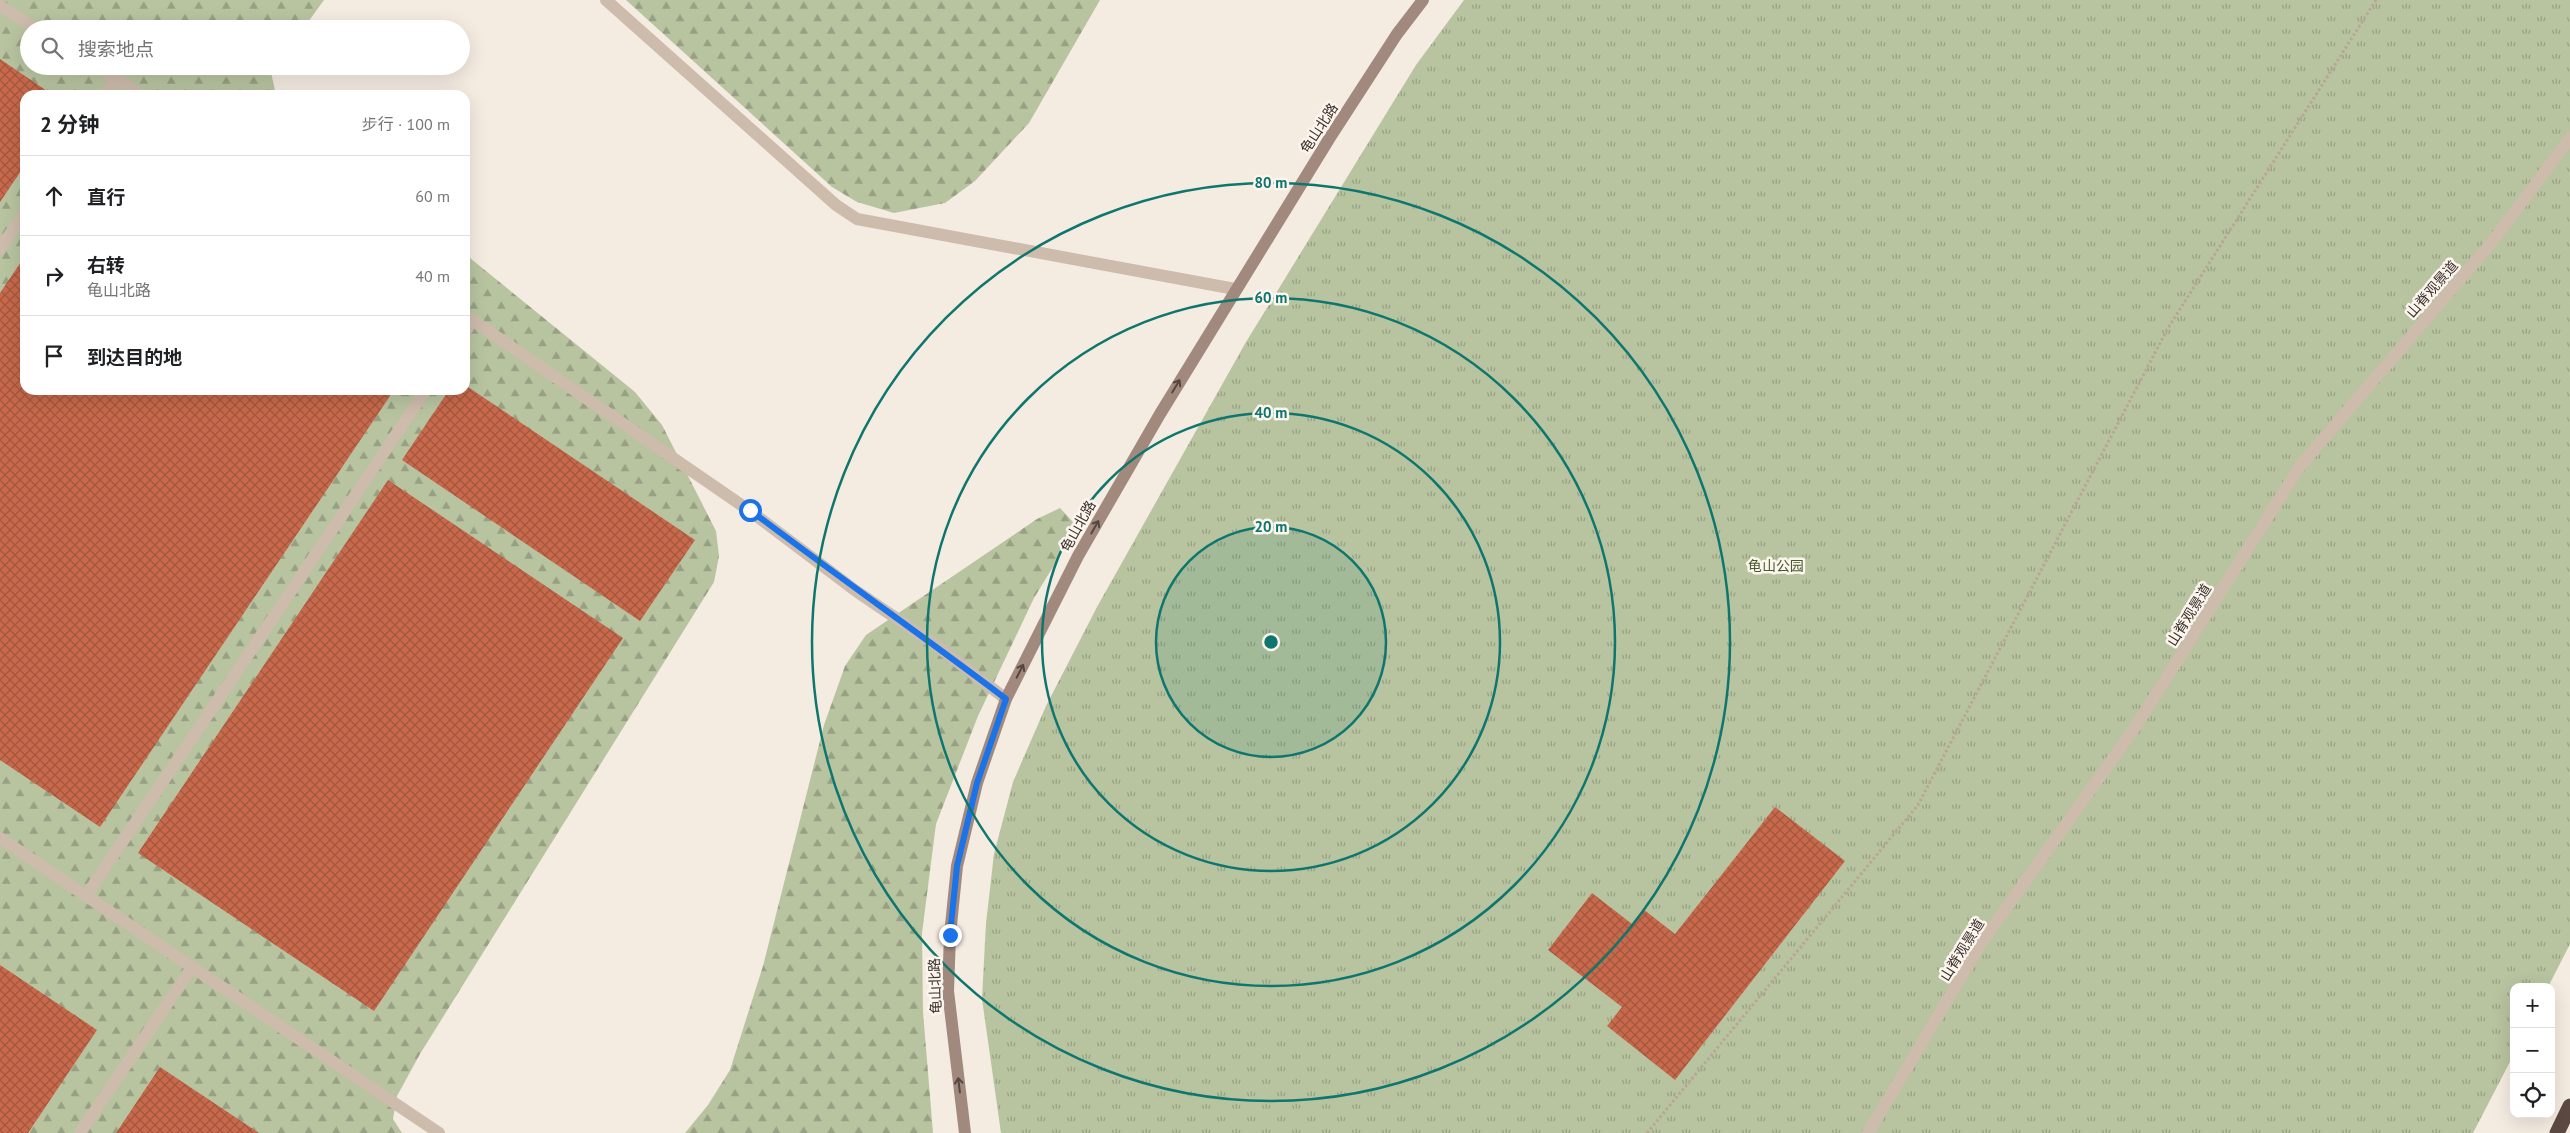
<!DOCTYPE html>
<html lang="zh">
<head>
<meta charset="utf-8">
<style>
  body { margin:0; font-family:"PT Sans","Noto Sans SC",sans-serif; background:#f2f2f2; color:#202124 }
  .controls { position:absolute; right:15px; bottom:15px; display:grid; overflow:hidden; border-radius:10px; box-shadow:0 5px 20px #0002 }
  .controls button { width:45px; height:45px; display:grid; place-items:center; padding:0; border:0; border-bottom:1px solid #e0e0e0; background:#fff; color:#202124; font:25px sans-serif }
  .stop { position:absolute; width:15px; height:15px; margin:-11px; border:4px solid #1a73e8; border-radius:50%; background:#fff }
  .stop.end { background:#1a73e8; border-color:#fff; box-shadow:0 1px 5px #0008 }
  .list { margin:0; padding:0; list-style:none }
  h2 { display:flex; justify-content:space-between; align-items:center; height:65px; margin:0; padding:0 20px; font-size:21px }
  h2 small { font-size:16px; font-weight:400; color:#757577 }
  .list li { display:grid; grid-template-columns:32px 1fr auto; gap:15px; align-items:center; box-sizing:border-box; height:80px; padding:0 20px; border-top:1px solid #e0e0e0 }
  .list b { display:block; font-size:19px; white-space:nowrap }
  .list p { margin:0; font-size:16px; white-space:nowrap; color:#757577 }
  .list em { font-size:16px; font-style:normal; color:#757577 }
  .icon { flex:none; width:28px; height:28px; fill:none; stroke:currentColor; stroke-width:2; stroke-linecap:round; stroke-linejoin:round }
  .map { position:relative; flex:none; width:2570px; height:1133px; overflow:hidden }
  .search { position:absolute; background:#fff; box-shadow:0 5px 20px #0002; left:20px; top:20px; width:450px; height:55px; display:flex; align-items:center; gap:12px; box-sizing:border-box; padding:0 18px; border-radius:28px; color:#757577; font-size:19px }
  .panel { position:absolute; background:#fff; box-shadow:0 5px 20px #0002; left:20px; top:90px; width:450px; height:305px; border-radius:15px }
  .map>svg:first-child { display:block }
  .forest { fill:url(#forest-firs) }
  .park { fill:url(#park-tufts) }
  .building { fill:url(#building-cross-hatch) }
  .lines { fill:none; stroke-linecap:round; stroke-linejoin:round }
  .path { stroke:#b9a596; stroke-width:3; stroke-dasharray:2.5 2.5; stroke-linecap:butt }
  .lane { stroke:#cdbbac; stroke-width:12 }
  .street { stroke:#cdbbac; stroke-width:12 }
  .secondary { stroke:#a18a7d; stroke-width:12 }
  .highway { stroke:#5c4a42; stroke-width:15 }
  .oneway { stroke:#544640 }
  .route { stroke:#1a73e8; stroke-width:6 }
  .ring { fill:none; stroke:#0f766e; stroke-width:2.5 }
  .labels { text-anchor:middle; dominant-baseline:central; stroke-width:5; stroke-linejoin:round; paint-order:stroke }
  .street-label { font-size:14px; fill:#3b302b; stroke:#fbf5ee }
  .park-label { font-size:14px; fill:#4a5a2e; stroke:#fbf5ee }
  .centre { fill:#0f766e; stroke:#fbf5ee; stroke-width:2.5 }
  .ring-label { font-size:15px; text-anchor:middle; font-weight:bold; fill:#0f766e; stroke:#fbf5ee; stroke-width:5; stroke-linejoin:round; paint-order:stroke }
</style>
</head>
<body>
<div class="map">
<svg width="2570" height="1133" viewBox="0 0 2570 1133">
  <defs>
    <pattern id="forest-firs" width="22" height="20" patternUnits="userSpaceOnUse" patternTransform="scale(1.25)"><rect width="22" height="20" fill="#b8c4a0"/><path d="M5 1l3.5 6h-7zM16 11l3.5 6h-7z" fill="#97a083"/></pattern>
    <pattern id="park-tufts" width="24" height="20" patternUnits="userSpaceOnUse" patternTransform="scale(1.25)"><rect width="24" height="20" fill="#b8c4a0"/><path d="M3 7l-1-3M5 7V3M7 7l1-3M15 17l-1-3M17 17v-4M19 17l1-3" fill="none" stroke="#97a083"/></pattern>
    <pattern id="building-cross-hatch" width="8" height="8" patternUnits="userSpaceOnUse" patternTransform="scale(1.25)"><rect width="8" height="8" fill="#c8694b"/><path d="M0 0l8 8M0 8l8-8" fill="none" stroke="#a4573f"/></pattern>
  </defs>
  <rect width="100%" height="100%" fill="#f4ebe1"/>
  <path class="forest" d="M 0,0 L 324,0 L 303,29 L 29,29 L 29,66 L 276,66 L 271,72 L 276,95 L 25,95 L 25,390 L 465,390 L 465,254 L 635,392 L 662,425 L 716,531 L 719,556 L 714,582 L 420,1054 L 397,1096 L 393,1119 L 402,1133 L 0,1133 Z
    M 626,0 L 1100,0 L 1029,123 L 975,181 L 945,203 L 894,213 L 857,202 L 832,187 Z
    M 1060,508 L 1073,522 L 1067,544 L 1034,598 L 978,716 L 936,824 L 922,933 L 923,1012 L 933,1133 L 685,1133 L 708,1105 L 730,1070 L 763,966 L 824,725 L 845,666 L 866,635 L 1037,519 Z"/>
  <path class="park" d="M 1464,0 L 2570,0 L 2570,944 L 2548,987 L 2514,987 L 2514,1054 L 2473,1133 L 1001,1133 L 982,999 L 986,923 L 994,854 L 1013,782 L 1046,706 L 1097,607 L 1246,342 L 1416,65 Z"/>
  <path class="building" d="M 0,59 L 53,95 L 25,95 L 25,165 L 0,202 Z
    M 25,256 L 25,390 L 394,390 L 100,827 L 0,760 L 0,293 Z
    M 465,385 L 695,540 L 640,621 L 402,460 L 449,390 L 465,390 Z
    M 388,480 L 623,638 L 374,1011 L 138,853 Z
    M 1775,807 L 1845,861 L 1675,1080 L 1607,1026 L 1622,1007 L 1548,950 L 1592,893 L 1632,924 L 1643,909 L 1675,934 Z
    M 0,965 L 97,1030 L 28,1133 L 0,1133 Z
    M 160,1067 L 259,1133 L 116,1133 Z"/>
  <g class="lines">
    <path class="path" d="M 1647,1133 L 1918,805 L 2168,328 L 2376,0"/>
    <path class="lane" d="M 1868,1133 L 1982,942 L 2136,726 L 2300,466 L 2492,242 L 2570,138"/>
    <path class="street" d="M 606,0 L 836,205 L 857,219 L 1235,289
      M 0,6 L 37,29
      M 97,66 L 141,95
      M 105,95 L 116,78
      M 0,249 L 25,212
      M 465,315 L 750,511 L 856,591 L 934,644 L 1006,699
      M 465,332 L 473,320
      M 0,838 L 439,1133
      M 86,896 L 426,390
      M 80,1133 L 192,967"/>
    <path class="secondary" d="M 965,1133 L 948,991 L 950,935 L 957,866 L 977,783 L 1006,699 L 1078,556 L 1160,414 L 1329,139 L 1397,34 L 1423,0"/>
    <path class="highway" d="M 2557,1133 L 2570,1106"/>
  </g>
  <defs><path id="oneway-shaft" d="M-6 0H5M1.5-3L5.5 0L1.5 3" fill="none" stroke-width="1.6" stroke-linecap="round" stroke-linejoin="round" transform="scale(1.25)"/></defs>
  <g class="oneway">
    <use href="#oneway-shaft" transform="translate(1176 386) rotate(-59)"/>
    <use href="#oneway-shaft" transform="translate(1095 527) rotate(-60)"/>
    <use href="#oneway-shaft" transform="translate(1020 671) rotate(-63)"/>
    <use href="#oneway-shaft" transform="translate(959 1085) rotate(-97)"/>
  </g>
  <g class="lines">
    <path class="route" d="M 750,510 C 834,574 922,635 1006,699 L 977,783 L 957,866 L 950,935"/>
  </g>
  <circle cx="1271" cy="642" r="115" fill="#0f766e" fill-opacity=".12"/>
  <g class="ring">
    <circle cx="1271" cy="642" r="115"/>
    <circle cx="1271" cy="642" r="229"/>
    <circle cx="1271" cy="642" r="344"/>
    <circle cx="1271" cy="642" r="459"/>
  </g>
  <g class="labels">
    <g class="street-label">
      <text transform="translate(1319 128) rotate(-57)">龟山北路</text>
      <text transform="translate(2432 289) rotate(-49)">山脊观景道</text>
      <text transform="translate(1078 526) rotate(-61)">龟山北路</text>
      <text transform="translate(2189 615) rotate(-58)">山脊观景道</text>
      <text transform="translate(1962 950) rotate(-58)">山脊观景道</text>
      <text transform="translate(935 986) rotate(-92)">龟山北路</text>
    </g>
    <g class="park-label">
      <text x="1776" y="566">龟山公园</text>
    </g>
  </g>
  <circle cx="1271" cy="642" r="8" class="centre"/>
  <g class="ring-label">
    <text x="1271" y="188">80 m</text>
    <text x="1271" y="303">60 m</text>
    <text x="1271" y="418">40 m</text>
    <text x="1271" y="532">20 m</text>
  </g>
</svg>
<div class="controls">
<button>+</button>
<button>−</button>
<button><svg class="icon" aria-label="locate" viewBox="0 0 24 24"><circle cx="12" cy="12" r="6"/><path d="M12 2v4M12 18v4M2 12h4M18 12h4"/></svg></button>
</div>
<div class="stop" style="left:750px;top:510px"></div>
<div class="stop end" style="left:950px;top:935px"></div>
<div class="search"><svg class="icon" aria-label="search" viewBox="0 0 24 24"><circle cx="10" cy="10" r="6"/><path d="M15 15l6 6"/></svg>搜索地点</div>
<section class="panel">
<h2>2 分钟<small>步行 · 100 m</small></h2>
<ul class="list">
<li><svg class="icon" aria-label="ahead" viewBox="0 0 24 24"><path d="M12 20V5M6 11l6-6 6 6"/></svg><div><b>直行</b></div><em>60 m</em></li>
<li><svg class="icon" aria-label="right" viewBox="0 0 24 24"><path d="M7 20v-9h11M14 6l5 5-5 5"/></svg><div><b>右转</b><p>龟山北路</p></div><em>40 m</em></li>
<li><svg class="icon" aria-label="arrive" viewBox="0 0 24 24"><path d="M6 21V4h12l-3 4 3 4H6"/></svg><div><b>到达目的地</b></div></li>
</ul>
</section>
</div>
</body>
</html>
